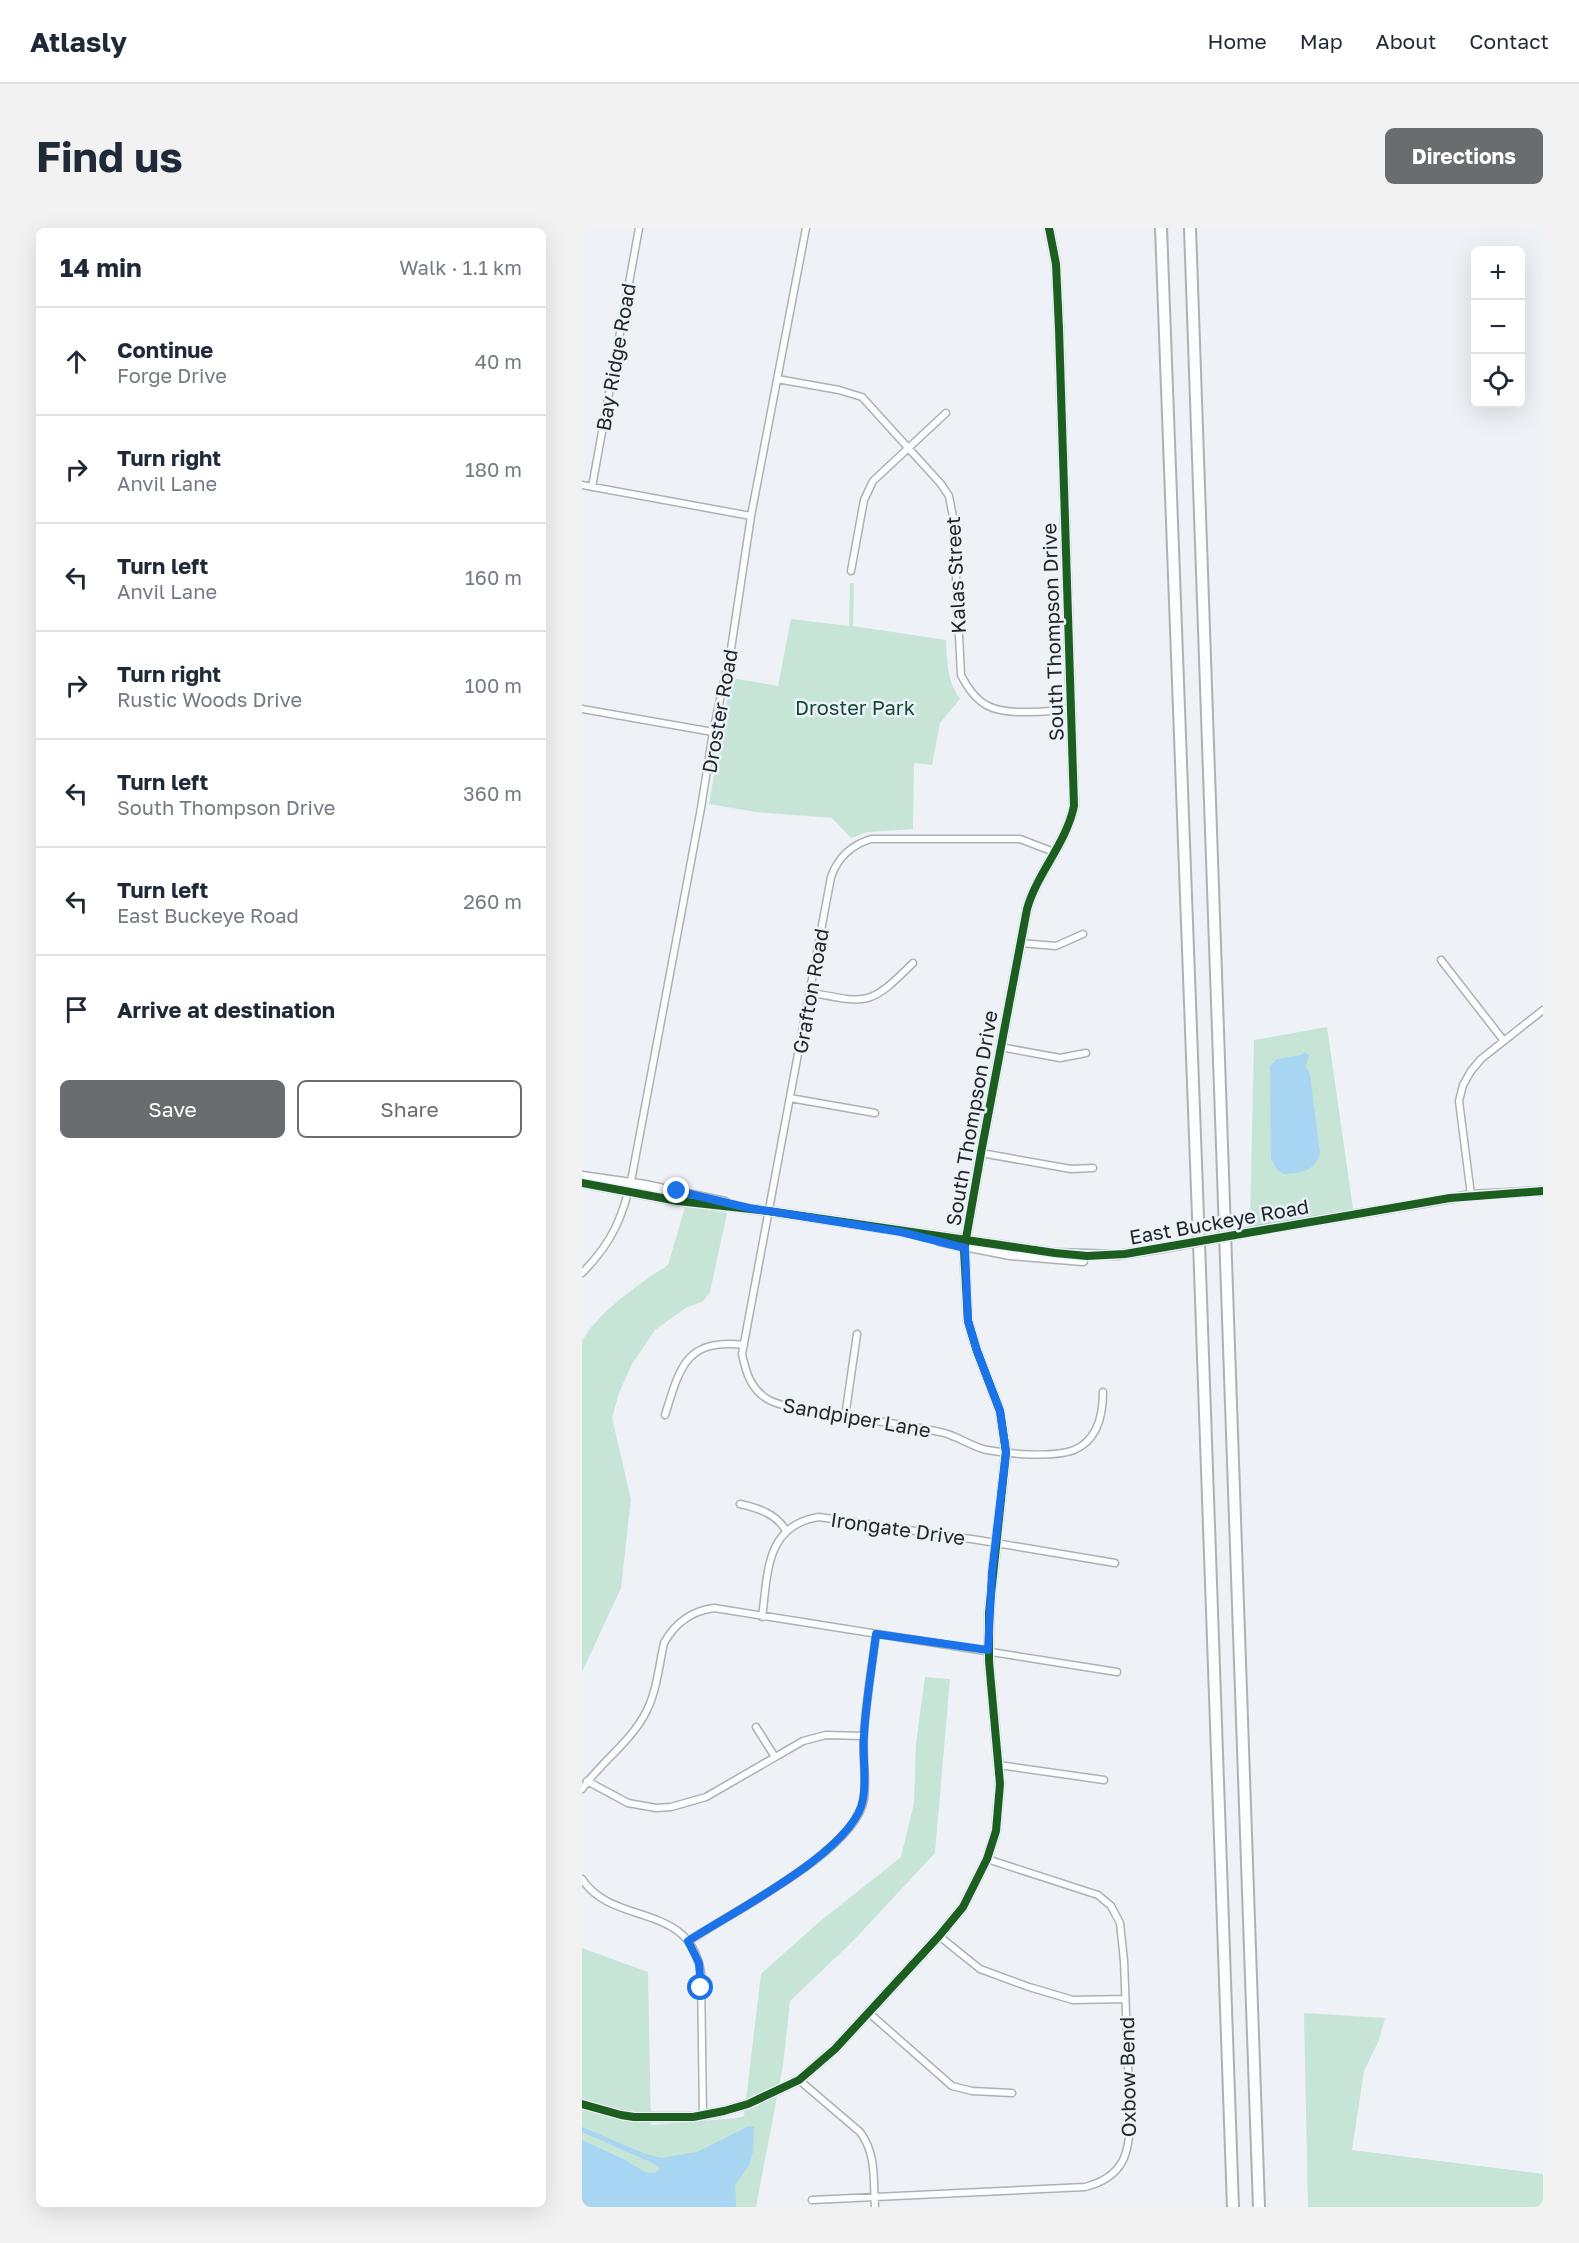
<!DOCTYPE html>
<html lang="en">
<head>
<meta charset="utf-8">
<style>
  body { margin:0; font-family:"Golos Text",sans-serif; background:#f2f2f3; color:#1f2937 }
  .controls { position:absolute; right:18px; top:18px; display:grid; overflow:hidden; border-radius:9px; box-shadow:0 6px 24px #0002 }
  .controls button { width:54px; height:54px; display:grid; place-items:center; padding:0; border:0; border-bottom:2px solid #e0e1e3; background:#fff; color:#1f2937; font:30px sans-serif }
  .stop { position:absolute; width:18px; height:18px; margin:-14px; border:4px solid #1a73e8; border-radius:50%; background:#fff }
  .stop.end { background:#1a73e8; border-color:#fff; box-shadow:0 2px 6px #0008 }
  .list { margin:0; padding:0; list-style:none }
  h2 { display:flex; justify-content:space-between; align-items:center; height:78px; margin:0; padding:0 24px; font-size:26px }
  h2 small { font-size:20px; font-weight:400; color:#747a83 }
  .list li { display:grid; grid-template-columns:39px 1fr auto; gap:18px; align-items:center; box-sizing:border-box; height:108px; padding:0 24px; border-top:2px solid #e0e1e3 }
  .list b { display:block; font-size:22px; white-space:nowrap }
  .list p { margin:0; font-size:20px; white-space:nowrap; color:#747a83 }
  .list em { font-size:20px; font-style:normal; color:#747a83 }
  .actions { display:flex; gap:12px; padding:18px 24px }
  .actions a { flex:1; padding:14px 0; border:2px solid #6a6d70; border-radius:9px; text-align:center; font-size:21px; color:#6a6d70 }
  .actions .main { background:#6a6d70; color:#fff }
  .icon { flex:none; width:33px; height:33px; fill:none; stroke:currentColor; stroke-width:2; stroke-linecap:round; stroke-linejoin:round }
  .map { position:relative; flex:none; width:961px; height:1979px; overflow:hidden; border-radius:9px }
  header { display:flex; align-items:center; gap:36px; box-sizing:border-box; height:84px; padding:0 30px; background:#fff; border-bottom:2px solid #e0e1e3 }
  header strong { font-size:28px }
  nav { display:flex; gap:33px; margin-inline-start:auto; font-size:21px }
  .intro { display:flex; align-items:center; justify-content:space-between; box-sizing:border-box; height:144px; padding:0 36px }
  h1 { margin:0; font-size:42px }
  .button { padding:15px 27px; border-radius:9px; background:#6a6d70; color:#fff; font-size:21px; font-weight:700 }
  main { display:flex; gap:36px; padding:0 36px }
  aside { flex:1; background:#fff; border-radius:9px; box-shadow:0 6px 24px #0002 }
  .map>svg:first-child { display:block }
  .green { fill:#c6e5d7 }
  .water { fill:#a7d5f2 }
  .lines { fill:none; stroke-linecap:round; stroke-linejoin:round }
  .street-casing { stroke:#aeb1b3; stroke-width:9 }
  .secondary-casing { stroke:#aeb1b3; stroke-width:11 }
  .highway-casing { stroke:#aeb1b3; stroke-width:14 }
  .street { stroke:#fcfdfe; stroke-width:6 }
  .secondary { stroke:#fcfdfe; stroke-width:8 }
  .highway { stroke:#fcfdfe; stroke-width:10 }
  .secondary-bridge-casing { stroke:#aeb1b3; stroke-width:11; stroke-linecap:butt }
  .secondary-bridge { stroke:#fcfdfe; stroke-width:8 }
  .cycleway-casing { stroke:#ebf2f9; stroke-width:11 }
  .cycleway { stroke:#1b5e20; stroke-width:8 }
  .route { stroke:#1a73e8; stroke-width:8 }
  .labels { text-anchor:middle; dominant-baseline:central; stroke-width:5; stroke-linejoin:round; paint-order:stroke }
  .street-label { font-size:20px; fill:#232628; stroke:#ebf2f9 }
  .park-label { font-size:20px; fill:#164c34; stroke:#ebf2f9 }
</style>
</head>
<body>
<header>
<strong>Atlasly</strong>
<nav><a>Home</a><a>Map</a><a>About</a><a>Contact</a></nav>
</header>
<div class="intro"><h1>Find us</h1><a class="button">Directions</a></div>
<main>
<aside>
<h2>14 min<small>Walk · 1.1 km</small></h2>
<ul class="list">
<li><svg class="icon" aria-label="ahead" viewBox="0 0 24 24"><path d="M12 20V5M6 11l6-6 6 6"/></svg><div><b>Continue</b><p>Forge Drive</p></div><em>40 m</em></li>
<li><svg class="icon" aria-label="right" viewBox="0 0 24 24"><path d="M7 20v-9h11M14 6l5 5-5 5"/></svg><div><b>Turn right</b><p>Anvil Lane</p></div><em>180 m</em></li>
<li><svg class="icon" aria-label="left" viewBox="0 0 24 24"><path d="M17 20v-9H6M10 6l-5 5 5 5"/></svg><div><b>Turn left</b><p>Anvil Lane</p></div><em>160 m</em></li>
<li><svg class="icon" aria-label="right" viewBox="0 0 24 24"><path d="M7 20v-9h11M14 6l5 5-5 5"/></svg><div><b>Turn right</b><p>Rustic Woods Drive</p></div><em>100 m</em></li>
<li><svg class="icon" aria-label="left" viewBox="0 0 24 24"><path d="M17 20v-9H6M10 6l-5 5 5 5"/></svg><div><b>Turn left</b><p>South Thompson Drive</p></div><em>360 m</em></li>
<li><svg class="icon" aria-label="left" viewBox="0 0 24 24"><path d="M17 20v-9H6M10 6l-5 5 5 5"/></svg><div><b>Turn left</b><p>East Buckeye Road</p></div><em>260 m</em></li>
<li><svg class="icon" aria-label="arrive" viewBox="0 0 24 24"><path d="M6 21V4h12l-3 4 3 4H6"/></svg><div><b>Arrive at destination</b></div></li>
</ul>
<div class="actions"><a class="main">Save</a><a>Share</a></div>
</aside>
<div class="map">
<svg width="961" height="1979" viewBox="0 0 961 1979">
  <rect width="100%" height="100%" fill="#eef2f6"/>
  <path class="green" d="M 268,355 L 272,355 L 271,398 L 364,412 C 365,434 365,452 378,471 L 358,495 L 350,537 L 332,535 L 331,601 L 286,604 L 269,610 L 250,590 L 174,584 L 127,576 L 149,450 L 196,458 L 209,391 L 267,398 Z
    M 745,799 L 771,981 L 668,999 L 672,812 Z
    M 103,979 L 145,985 L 128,1064 L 120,1074 L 105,1079 L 73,1102 L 50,1136 L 37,1165 L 30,1190 L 49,1271 L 39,1360 L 0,1444 L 0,1113 C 17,1083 57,1056 86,1037 Z
    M 343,1449 L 368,1451 L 353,1625 L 270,1714 L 208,1773 L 201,1837 L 174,1979 L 0,1979 L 0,1720 L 66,1744 L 69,1897 L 155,1890 L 162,1888 L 179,1746 L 236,1695 L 319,1629 L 332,1575 L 334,1515 Z
    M 722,1785 L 803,1790 L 797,1812 L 782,1843 L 770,1922 L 961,1946 L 961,1979 L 726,1979 Z"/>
  <path class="water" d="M 722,824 L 727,827 L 724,839 L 728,846 L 738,925 C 734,943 717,946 701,946 L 695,941 L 689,931 L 688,838 L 695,831 L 719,827 Z
    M 167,1898 L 172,1899 L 171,1924 L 167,1937 L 153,1957 L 154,1979 L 0,1979 L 0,1912 L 43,1932 L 63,1944 L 73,1945 L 78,1941 L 73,1936 L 0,1904 L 0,1899 L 61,1925 L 79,1930 L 115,1924 Z"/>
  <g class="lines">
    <g class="street-casing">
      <path id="street" d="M 195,151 L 257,162 L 280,169 L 359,256 L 367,268 L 371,289 L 379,447 C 395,479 412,485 447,484 C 461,484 474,483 488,480
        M 0,257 L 169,288
        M 10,259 L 57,0
        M 269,343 L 282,272 L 291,253 L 364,185
        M 0,481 L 131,504
        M 472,624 L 438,611 L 289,611 C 269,617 256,629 249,649 L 160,1126 C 164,1145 169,1162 187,1172 C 200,1179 217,1180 231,1183 C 273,1191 317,1195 358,1204 C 375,1207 389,1219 405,1222 C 428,1226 471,1230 492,1222 C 516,1212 521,1187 521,1164
        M 438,715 L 474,718 L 501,706
        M 859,732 L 922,813
        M 227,764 C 286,776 288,778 331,735
        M 418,819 L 478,830 L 504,825
        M 208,870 L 293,885
        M 399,925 L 489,941 L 511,940
        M 889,967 L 877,873 L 881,857 L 889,843 L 899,831 L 961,782
        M 0,1045 C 30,1015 41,989 50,948 L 119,580 L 131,504 L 149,421 L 169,288 L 224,0
        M 83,1187 C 98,1139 104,1110 162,1117
        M 263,1189 L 275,1106
        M 158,1276 C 176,1280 195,1286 204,1303
        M 180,1389 C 186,1346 183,1297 237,1289 L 396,1312 L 533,1335
        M 174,1499 L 193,1529
        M 417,1537 L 522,1552
        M 5,1553 L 46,1575 L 74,1580 L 89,1579 L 124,1569 L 221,1513 L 244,1507 L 282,1508
        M 0,1561 C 19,1534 51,1512 65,1482 C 75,1462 77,1437 82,1415 C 93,1395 109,1383 132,1380 L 535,1444
        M 0,1651 C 31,1699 108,1673 119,1745 L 121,1888
        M 357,1708 L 398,1741 L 447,1759 L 491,1772 L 543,1771
        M 107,1713 C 149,1684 274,1623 282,1571 C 285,1550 280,1527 282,1506 C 284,1473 290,1439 294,1406
        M 287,1785 L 370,1858 L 390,1863 L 430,1865
        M 217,1852 L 278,1904 C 295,1927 291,1952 293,1979
        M 230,1972 L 503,1959 C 542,1949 548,1925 548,1889 L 542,1733 L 538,1695 L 529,1678 L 516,1667 L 405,1631"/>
    </g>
    <g class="secondary-casing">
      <path id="secondary" d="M 0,948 L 63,957 L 143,974
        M 0,955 L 96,973 L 186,983 L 473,1025 L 536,1027 L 581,1020
        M 679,1002 L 889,967 L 961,963
        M 357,1013 L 428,1027 L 501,1033
        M 0,1876 L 39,1887 L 52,1889 L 111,1889 L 142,1883 L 166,1876 L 217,1852 L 253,1821 L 357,1708 L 381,1679 L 405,1631 L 414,1603 L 418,1556 L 407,1433 L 407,1385 L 424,1224 L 418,1183 L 395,1123 L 386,1093 L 382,1022 L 399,925 L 445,681 C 455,645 484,616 492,578 L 477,101 L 474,36 L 467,0"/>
    </g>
    <g class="highway-casing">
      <path id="highway" d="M 579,0 C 606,660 627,1319 651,1979
        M 608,0 L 677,1979"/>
    </g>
    <use href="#street" class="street"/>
    <use href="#secondary" class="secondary"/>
    <use href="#highway" class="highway"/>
    <g class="secondary-bridge-casing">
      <path id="secondary-bridge" d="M 581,1020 L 679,1002"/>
    </g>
    <use href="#secondary-bridge" class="secondary-bridge"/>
    <g class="cycleway-casing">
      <path id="cycleway" d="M 0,955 L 96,973 L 186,983 L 473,1025 L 505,1028 L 543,1026 L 868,970 L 961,963
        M 0,1876 L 39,1887 L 52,1889 L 111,1889 L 142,1883 L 166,1876 L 217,1852 L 253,1821 L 357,1708 L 381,1679 L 405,1631 L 414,1603 L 418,1556 L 407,1433 L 407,1385 L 424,1224 L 418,1183 L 395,1123 L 386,1093 L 382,1022 L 399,925 L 445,681 C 455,645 484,616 492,578 L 477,101 L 474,36 L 467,0"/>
    </g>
    <use href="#cycleway" class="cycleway"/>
  </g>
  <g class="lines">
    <path class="route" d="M 95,963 L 167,980 L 319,1004 L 383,1020 L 386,1093 L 395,1123 L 418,1183 L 424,1224 L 410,1344 L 406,1422 L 294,1406 C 290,1439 284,1473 282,1506 C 280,1528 285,1550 281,1571 C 274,1622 149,1685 106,1713 L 117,1735 L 119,1760"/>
  </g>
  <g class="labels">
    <g class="street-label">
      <text transform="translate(33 129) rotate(-80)">Bay Ridge Road</text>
      <text transform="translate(373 347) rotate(-93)">Kalas Street</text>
      <text transform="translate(470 404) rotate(-92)">South Thompson Drive</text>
      <text transform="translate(137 483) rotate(-80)">Droster Road</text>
      <text transform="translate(228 763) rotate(-80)">Grafton Road</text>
      <text transform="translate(389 890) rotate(-80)">South Thompson Drive</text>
      <text transform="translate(637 993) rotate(-10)">East Buckeye Road</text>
      <text transform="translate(275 1189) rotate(10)">Sandpiper Lane</text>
      <text transform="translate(316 1300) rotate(8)">Irongate Drive</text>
      <text transform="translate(545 1849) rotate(-91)">Oxbow Bend</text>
    </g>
    <g class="park-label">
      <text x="273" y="479">Droster Park</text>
    </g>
  </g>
</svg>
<div class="controls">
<button>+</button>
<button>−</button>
<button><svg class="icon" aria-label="locate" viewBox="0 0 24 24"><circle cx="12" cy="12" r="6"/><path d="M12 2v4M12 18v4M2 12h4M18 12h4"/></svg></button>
</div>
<div class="stop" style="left:119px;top:1760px"></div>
<div class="stop end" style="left:95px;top:963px"></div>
</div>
</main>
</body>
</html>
